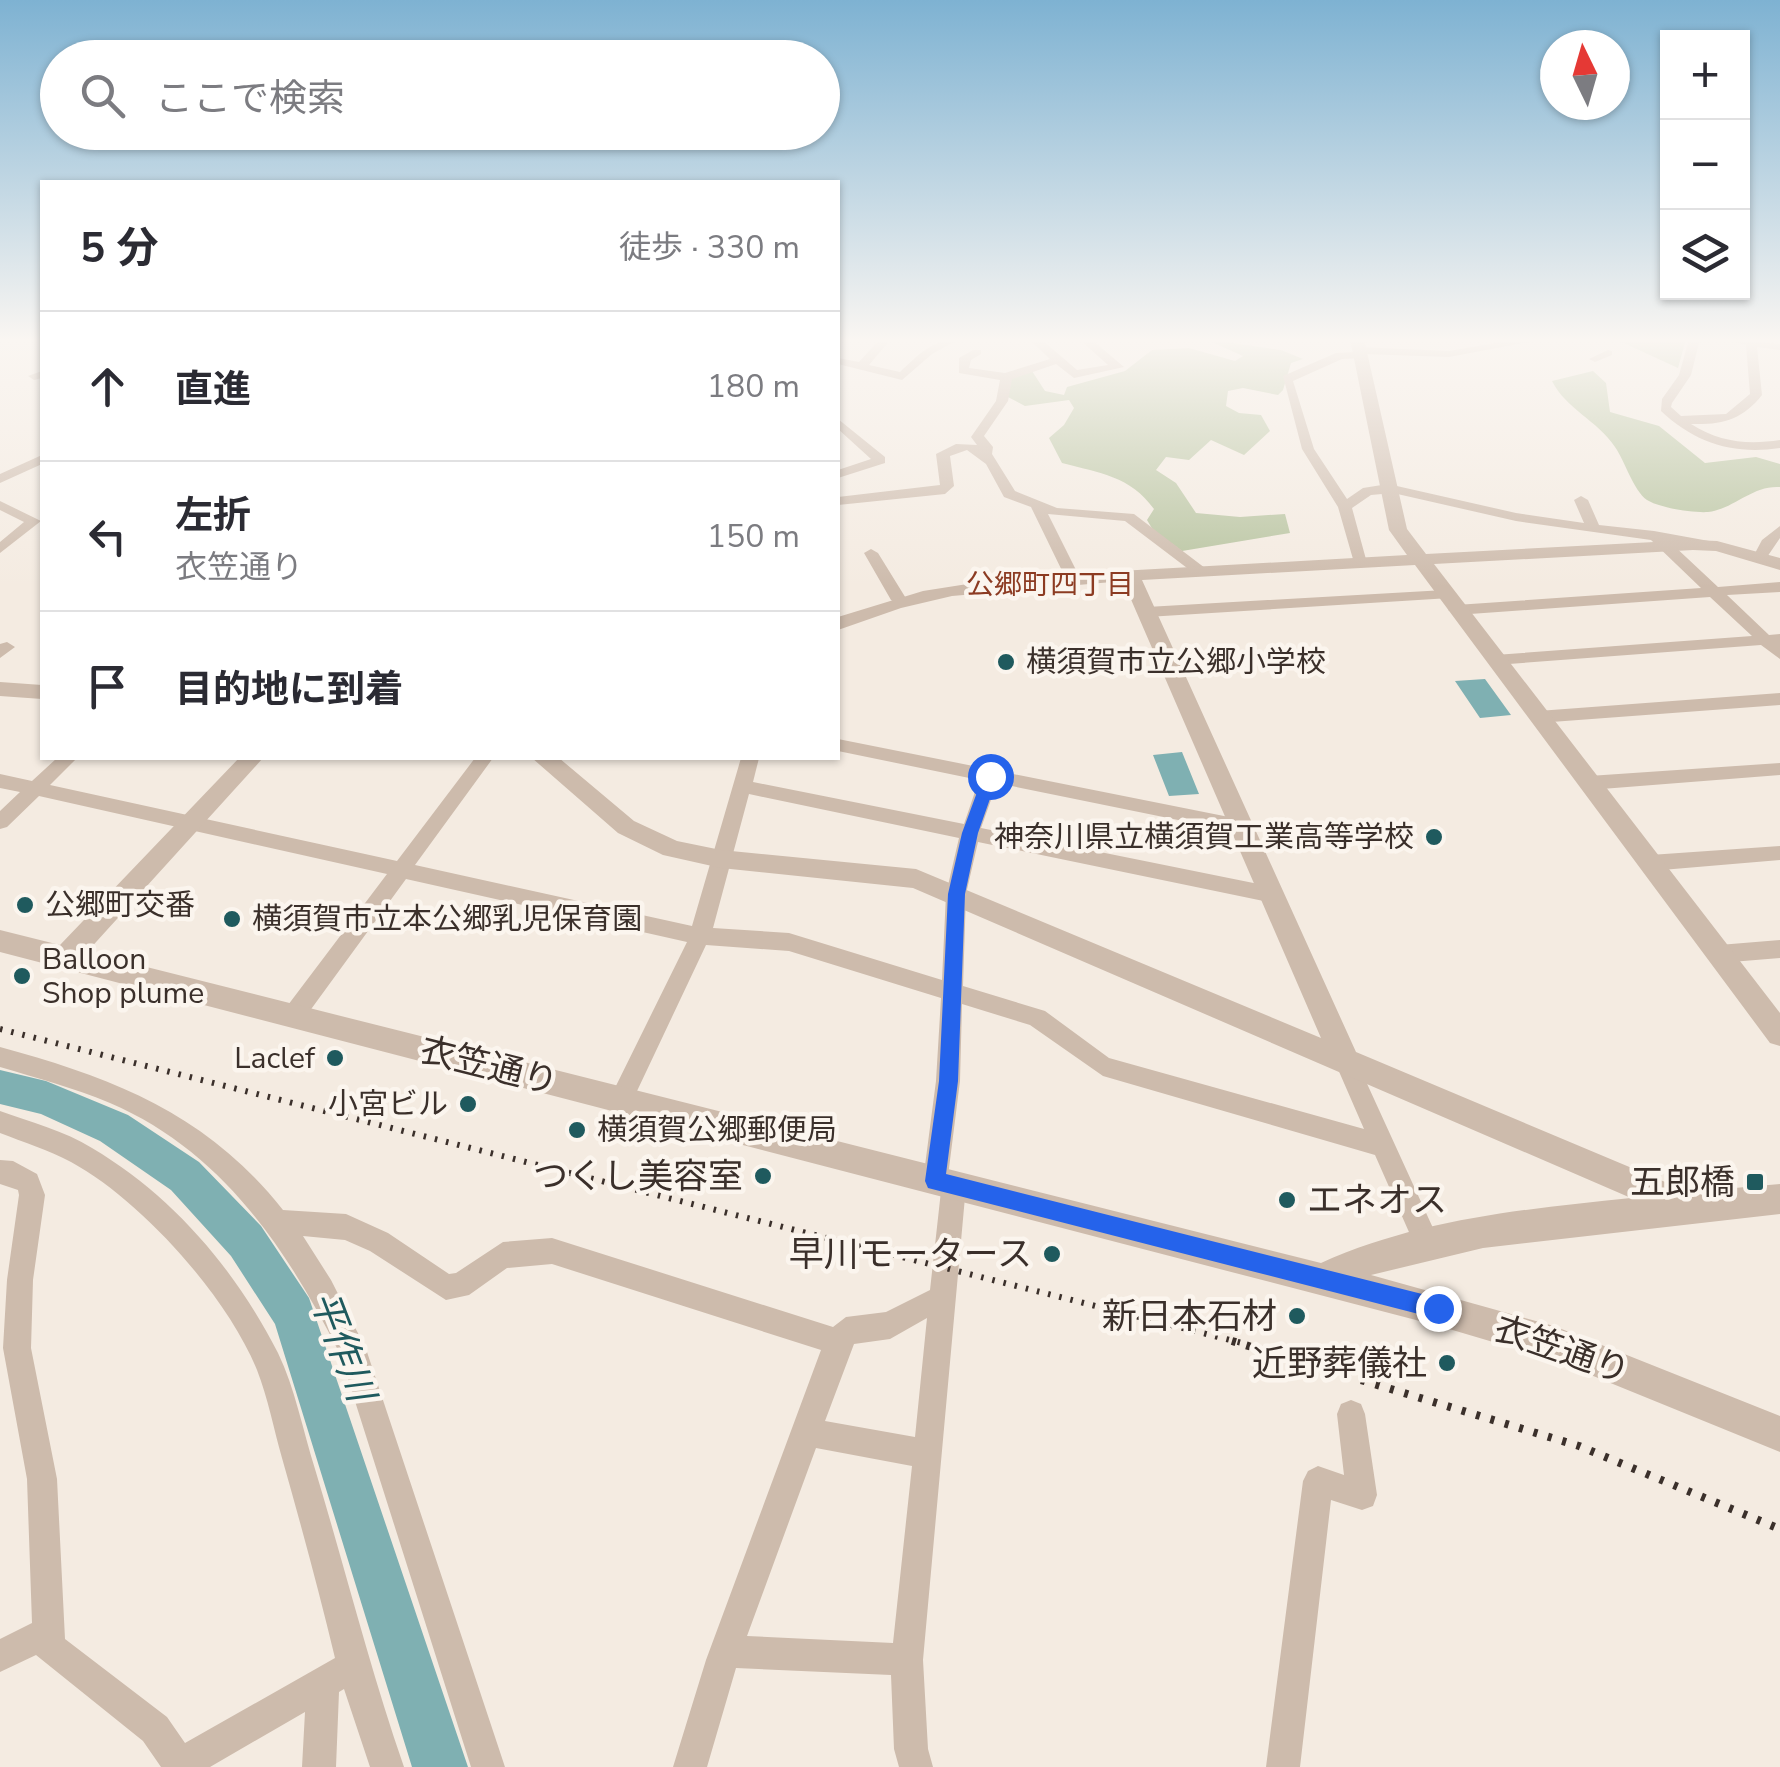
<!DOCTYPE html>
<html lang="ja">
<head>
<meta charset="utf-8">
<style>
  body { margin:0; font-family:"Nunito Sans","Noto Sans JP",sans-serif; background:#f7f7f7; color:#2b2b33 }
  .controls { position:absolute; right:30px; top:30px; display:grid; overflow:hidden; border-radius:0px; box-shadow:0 2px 8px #0004 }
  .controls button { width:90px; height:90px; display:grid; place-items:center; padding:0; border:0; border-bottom:2px solid #e1e1e2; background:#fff; color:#2b2b33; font:50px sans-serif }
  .compass { position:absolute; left:1540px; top:30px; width:90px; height:90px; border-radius:50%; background:#fff; box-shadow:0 2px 8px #0004; rotate:355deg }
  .stop { position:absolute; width:30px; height:30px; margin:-22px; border:8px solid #2563eb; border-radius:50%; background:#fff }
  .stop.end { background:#2563eb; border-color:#fff; box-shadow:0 2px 10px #0008 }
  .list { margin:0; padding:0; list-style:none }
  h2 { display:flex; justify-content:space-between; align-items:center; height:130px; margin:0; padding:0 40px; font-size:42px }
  h2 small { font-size:32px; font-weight:400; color:#7c7c81 }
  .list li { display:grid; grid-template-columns:65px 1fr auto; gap:30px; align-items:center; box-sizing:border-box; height:150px; padding:0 40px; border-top:2px solid #e1e1e2 }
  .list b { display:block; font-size:38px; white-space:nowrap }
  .list p { margin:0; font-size:32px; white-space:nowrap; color:#7c7c81 }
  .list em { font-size:32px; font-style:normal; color:#7c7c81 }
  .icon { flex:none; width:55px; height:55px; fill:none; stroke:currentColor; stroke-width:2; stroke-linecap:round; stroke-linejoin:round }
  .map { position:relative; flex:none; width:1780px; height:1767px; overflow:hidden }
  .search { position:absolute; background:#fff; box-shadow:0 2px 8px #0004; left:40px; top:40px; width:800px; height:110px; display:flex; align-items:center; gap:25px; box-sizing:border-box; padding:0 35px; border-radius:55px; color:#7c7c81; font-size:38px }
  .panel { position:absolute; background:#fff; box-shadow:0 2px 8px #0004; left:40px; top:180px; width:800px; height:580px; border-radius:0px }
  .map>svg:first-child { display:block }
  .green { fill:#b8c4a0 }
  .water { fill:#7fb0b2 }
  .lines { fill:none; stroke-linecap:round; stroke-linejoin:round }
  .river { fill:#7fb0b2; fill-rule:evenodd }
  .minor { fill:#cdbbac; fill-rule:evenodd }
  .tertiary { fill:#cdbbac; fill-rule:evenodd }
  .rail-far1 { stroke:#3b302b; stroke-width:6; stroke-dasharray:2.5 9; stroke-linecap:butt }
  .rail { stroke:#3b302b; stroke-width:8; stroke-dasharray:4 11; stroke-linecap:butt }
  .route { fill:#2563eb }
  .poi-dot { fill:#1f5a5e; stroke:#fbf5ee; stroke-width:4 }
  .labels { text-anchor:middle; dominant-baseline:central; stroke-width:9; stroke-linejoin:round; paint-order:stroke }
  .far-neighbourhood-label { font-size:28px; fill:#8c3b22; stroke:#fbf5ee }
  .poi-label { font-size:30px; fill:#3b302b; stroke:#fbf5ee; text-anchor:start }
  .near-street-label { font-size:35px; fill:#3b302b; stroke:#fbf5ee }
  .near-poi-label { font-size:35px; fill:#3b302b; stroke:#fbf5ee; text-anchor:end }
  .near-water-label { font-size:38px; font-style:italic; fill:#1f5a5e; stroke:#fbf5ee }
</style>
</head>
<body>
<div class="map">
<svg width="1780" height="1767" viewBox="0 0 1780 1767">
  <rect width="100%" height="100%" fill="#f4ebe1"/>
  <path class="green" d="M 1205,339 L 1281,350 L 1303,359 L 1291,363 L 1283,390 L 1278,395 L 1243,388 L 1228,391 L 1226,406 L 1239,413 L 1261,415 L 1270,431 L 1244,455 L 1211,440 L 1189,460 L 1166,457 L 1156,470 L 1176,483 L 1196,513 L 1240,517 L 1285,514 L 1290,533 L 1182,551 L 1153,530 L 1147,520 L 1154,509 C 1130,476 1100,473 1062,463 L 1049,438 L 1064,425 L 1074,408 L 1069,400 L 1025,406 L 1006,396 L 1009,378 L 1032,371 L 1045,391 L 1064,395 L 1067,387 L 1125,371 L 1152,350 L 1189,348 L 1235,361 L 1243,356 Z
    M 1615,339 L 1686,339 L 1678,368 Z
    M 1593,371 L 1606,383 L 1610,412 L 1659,426 L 1705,463 L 1756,457 L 1780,464 L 1780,487 C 1752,485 1734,509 1708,512 C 1693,513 1660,508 1647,500 C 1633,490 1625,461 1615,447 C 1597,420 1566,409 1552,381 Z"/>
  <path class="water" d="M 1485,679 L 1511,715 L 1480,718 L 1455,681 Z
    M 1182,752 L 1199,794 L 1169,796 L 1153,755 Z"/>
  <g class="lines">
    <path class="river" d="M 0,1070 L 46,1081 L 128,1115 L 199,1162 L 261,1226 L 309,1298 L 468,1767 L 412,1767 L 275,1324 L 231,1256 L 171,1190 L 100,1141 L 41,1114 L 0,1104 Z"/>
    <path class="minor" d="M 880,339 L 891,339 L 869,365 L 900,372 C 918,355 933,339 959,339 L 932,354 L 902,380 L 838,364 L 838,358 L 859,362 Z
      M 1029,339 L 1041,339 L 1077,370 L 1108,365 L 1079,339 L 1091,339 L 1124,367 L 1074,378 L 1056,364 L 1012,379 L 1008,401 L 984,436 L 993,447 L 992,454 L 1015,491 L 1057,508 L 1134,514 L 1205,568 L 1205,574 L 1195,574 L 1125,521 L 1048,514 L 1080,578 L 1072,583 L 1067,581 L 1031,507 L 1004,497 L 986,464 L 967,450 L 950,456 L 954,486 L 945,494 L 838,505 L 838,497 L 940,485 L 936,454 L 956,444 L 977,445 L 971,437 L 996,401 L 1000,380 L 959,373 L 959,358 L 973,350 L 981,350 L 981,354 L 971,360 L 969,368 L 1005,373 L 1050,359 Z
      M 1518,339 L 1545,339 L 1449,357 L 1364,354 L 1364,358 L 1342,359 L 1293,381 L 1314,449 L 1347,499 L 1363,488 L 1388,484 L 1516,513 L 1584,523 L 1574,500 L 1581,496 L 1588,500 L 1599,525 L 1654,531 L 1720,543 L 1722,546 L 1715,550 L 1671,543 L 1718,587 L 1780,582 L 1780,592 L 1727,595 L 1769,635 L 1780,634 L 1780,659 L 1761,645 L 1495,665 L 1487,660 L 1495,655 L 1752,636 L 1710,597 L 1456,615 L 1448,610 L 1456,605 L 1701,588 L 1651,540 L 1516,521 L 1393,493 L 1371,495 L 1352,508 L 1367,563 L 1365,566 L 1355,566 L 1338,507 L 1302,449 L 1283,376 L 1336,353 L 1355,352 L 1355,348 L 1359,347 L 1449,351 Z
      M 1689,339 L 1700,339 L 1691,375 L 1672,403 L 1671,407 L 1681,416 L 1726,414 L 1750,394 L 1746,345 L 1722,339 L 1780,344 L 1780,350 L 1757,347 L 1762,395 C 1742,420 1722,425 1691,424 C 1719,442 1747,445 1780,440 L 1780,448 C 1733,455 1695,443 1661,411 L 1662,399 L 1679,375 Z
      M 1608,350 L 1612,351 L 1612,355 L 1595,362 L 1589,359 Z
      M 42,371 L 42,378 L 34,380 L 28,376 Z
      M 838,419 L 885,457 L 885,463 L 838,478 L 838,470 L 871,459 L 838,429 Z
      M 42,455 L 42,464 L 0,483 L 0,474 Z
      M 0,501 L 41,521 L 0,553 L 0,542 L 24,522 L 0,510 Z
      M 1780,526 L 1780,538 L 1765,560 L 1755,560 L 1753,557 L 1762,540 Z
      M 871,549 L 878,553 L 907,600 L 904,603 L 899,605 L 891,600 L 864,553 Z
      M 1445,590 L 1453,595 L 1450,598 L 1147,617 L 1139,612 L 1147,607 Z
      M 7,642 L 15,647 L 0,658 L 0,644 Z
      M 1780,693 L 1780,705 L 1538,723 L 1529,717 L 1538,711 Z
      M 838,739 L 1249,821 L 1252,826 L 1242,833 L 997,783 L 981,828 L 1273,887 L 1280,889 L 1283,895 L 1280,901 L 1273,903 L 978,842 L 966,894 L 963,986 L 1045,1011 L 1109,1058 L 1364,1129 L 1334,1060 L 1337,1053 L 1345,1050 L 1353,1053 L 1438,1239 L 1434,1248 L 1425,1252 L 1416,1248 L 1375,1155 L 1103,1076 L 1030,1025 L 962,1004 L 960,1081 L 948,1176 L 954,1174 L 963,1177 L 966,1186 L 923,1660 L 928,1749 L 933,1767 L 899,1767 L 894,1749 L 891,1675 L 736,1668 L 707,1767 L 673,1767 L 706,1660 L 821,1350 L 552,1264 L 507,1268 L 469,1295 L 446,1300 L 370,1251 L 345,1240 L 303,1236 L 331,1280 L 366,1349 L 505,1767 L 471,1767 L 340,1354 C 287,1249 222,1151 110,1103 C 74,1088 37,1078 0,1067 L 0,1047 C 114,1078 207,1114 283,1210 L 346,1214 L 388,1233 L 449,1274 L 456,1273 L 503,1242 L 552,1238 L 833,1327 L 846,1317 L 886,1312 L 930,1290 L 941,1191 L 935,1193 L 926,1189 L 923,1181 L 936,1081 L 941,998 L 789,951 L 706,945 L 629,1108 L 621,1111 L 613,1108 L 609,1100 L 687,942 L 406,879 L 301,1023 L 293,1026 L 285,1023 L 282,1016 L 285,1009 L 387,874 L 39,796 L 7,827 L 0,829 L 0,811 L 20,792 L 0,788 L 0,774 L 32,781 L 57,758 L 77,758 L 50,785 L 397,861 L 475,758 L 493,758 L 415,865 L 692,926 L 741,758 L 759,758 L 753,782 L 964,824 L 979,780 L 838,751 ZM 749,794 L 959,838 L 946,894 L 942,980 L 789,933 L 713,928 ZM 927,1318 L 915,1437 L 825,1421 L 854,1344 L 890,1339 ZM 816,1448 L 912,1466 L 893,1643 L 747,1636 Z
      M 1780,763 L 1780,775 L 1589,790 L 1580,783 L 1589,776 Z
      M 1780,846 L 1780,860 L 1650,871 L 1640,863 L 1650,855 Z
      M 1780,940 L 1780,958 L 1719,963 L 1712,960 L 1708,954 L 1712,948 L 1719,945 Z
      M 0,1111 C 30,1122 65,1131 92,1148 C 173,1196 235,1269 278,1353 C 295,1388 303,1431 315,1469 C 345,1568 370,1669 404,1767 L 370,1767 L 344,1689 L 339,1692 L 336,1767 L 302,1767 L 305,1712 L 210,1767 L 161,1767 L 143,1741 L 36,1655 L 0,1672 L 0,1639 L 32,1623 L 27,1479 L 3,1348 L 7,1280 L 19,1195 L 18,1190 L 0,1184 L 0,1160 L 13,1161 L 37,1174 L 45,1195 L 33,1280 L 31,1348 L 57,1479 L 65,1639 L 167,1717 L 185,1743 L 335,1658 C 319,1591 301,1525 282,1458 C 274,1430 268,1398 257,1370 C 227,1296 141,1200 71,1162 C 49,1150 23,1142 0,1133 Z
      M 1351,1400 L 1361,1404 L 1365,1414 L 1377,1495 L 1373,1506 L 1362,1510 L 1331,1500 L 1300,1767 L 1266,1767 L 1303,1481 L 1308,1471 L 1318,1466 L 1344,1475 L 1337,1414 L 1341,1404 Z"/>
    <path class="tertiary" d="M 1350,339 L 1364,339 L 1407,529 L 1426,554 L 1693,540 L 1717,541 L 1780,558 L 1780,570 L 1716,551 L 1693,550 L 1434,564 L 1780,1013 L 1780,1046 L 1770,1043 L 1415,565 L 1142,580 L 1356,1052 L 1689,1192 L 1780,1184 L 1780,1214 L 1483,1248 L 1371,1275 L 1554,1326 L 1780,1416 L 1780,1452 L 1554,1360 L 1439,1326 L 0,952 L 0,930 L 60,945 L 239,758 L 263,758 L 87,952 L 1321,1263 C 1419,1219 1525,1209 1631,1198 L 913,888 L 721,868 L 663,855 L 618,833 L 532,758 L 559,758 L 634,821 L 677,841 L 721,850 L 916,869 L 1321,1038 L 1123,581 L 952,596 L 901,608 L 838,630 L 838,617 L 923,591 L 1012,577 L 1407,555 L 1389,530 Z
      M 0,682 L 42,685 L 42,699 L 0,696 Z"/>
    <path class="rail-far1" d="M 0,1029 L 1242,1343"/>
    <path class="rail" d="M 1232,1341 L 1579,1446 L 1780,1529"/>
  </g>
  <linearGradient id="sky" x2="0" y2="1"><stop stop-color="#7eb2d2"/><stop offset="0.58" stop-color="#faf6f2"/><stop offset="1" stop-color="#faf6f2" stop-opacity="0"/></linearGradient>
  <rect width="1780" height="587" fill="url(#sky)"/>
  <path class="route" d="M 990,770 L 998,776 L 978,833 L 965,894 L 958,1081 L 946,1174 L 1438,1298 L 1446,1301 L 1449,1308 L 1446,1316 L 1438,1319 L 928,1188 L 925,1181 L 939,1081 L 948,894 L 962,833 L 983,776 Z"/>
  <g class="poi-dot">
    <circle cx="1006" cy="662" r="10"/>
    <circle cx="1434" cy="837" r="10"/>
    <circle cx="25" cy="905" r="10"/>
    <circle cx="232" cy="919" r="10"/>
    <circle cx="22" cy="976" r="10"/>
    <circle cx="335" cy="1058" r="10"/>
    <circle cx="468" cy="1104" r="10"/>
    <circle cx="577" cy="1130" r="10"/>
    <circle cx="763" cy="1176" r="10"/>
    <rect x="1745" y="1172" width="20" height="20" rx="5"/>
    <circle cx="1287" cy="1200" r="10"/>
    <circle cx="1052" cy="1254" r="10"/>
    <circle cx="1297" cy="1316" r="10"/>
    <circle cx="1447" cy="1363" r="10"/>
  </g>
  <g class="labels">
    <g class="far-neighbourhood-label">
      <text x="1050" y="585">公郷町四丁目</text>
    </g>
    <g class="poi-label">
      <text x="1026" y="662">横須賀市立公郷小学校</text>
      <text x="1414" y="837" text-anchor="end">神奈川県立横須賀工業高等学校</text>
      <text x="45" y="905">公郷町交番</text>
      <text x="252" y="919">横須賀市立本公郷乳児保育園</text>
      <text x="42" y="959">Balloon<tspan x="42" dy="34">Shop plume</tspan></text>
      <text x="315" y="1058" text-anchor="end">Laclef</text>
      <text x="448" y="1104" text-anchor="end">小宮ビル</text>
      <text x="597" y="1130">横須賀公郷郵便局</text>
    </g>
    <g class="near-street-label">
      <text transform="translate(489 1066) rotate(14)">衣笠通り</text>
      <text transform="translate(1562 1350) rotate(19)">衣笠通り</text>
    </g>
    <g class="near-poi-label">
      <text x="743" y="1176">つくし美容室</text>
      <text x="1735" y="1182">五郎橋</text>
      <text x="1307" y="1200" text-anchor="start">エネオス</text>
      <text x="1032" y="1254">早川モータース</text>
      <text x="1277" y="1316">新日本石材</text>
      <text x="1427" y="1363">近野葬儀社</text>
    </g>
    <g class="near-water-label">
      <text transform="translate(342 1346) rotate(69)">平作川</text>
    </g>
  </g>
</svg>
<div class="controls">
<button>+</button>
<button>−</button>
<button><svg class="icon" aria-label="layers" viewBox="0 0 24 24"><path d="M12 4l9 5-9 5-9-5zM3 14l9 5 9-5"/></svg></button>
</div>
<svg class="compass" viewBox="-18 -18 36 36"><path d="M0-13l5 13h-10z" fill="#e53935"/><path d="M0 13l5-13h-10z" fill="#7c7c81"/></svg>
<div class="stop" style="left:990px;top:776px"></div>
<div class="stop end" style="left:1438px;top:1308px"></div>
<div class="search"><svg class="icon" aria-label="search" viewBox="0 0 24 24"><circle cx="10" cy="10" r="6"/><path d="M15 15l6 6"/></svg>ここで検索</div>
<section class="panel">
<h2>5 分<small>徒歩 · 330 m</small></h2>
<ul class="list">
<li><svg class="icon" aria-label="ahead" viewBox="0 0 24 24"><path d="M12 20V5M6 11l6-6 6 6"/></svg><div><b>直進</b></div><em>180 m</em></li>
<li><svg class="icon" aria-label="left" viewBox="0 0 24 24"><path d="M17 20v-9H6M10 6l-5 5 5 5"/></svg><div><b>左折</b><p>衣笠通り</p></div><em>150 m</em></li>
<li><svg class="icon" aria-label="arrive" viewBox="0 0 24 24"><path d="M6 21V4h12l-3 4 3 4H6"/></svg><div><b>目的地に到着</b></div></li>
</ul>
</section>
</div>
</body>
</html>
